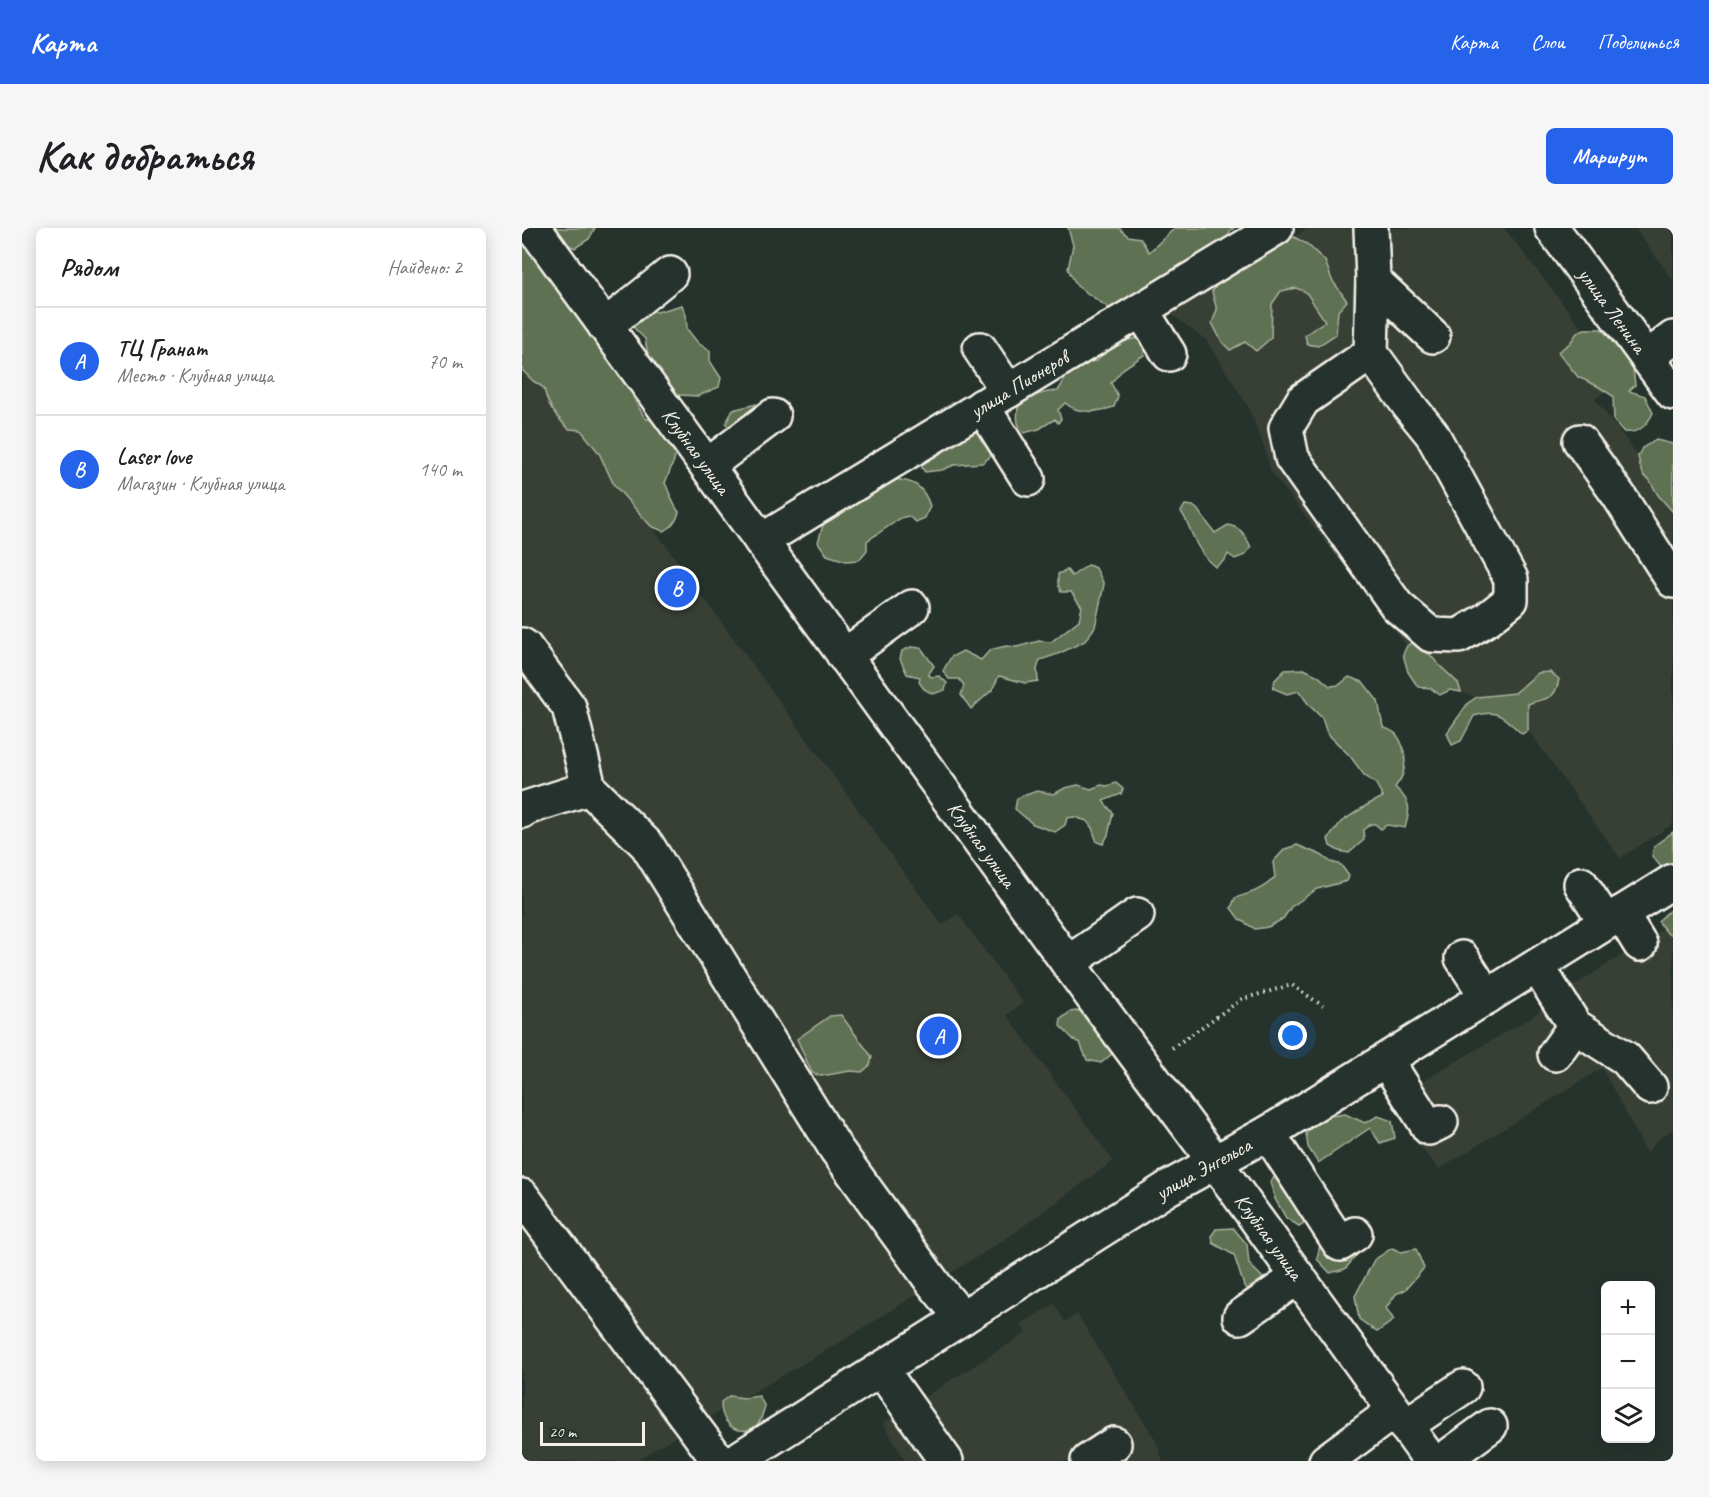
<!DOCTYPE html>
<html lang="ru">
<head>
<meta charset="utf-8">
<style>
  body { margin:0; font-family:Caveat,sans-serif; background:#f6f6f6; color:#202124 }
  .controls { position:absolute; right:18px; bottom:18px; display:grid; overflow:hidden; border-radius:9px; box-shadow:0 3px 15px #0003 }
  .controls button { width:54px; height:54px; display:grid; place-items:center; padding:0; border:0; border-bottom:2px solid #e0e0e0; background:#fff; color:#202124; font:30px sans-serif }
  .scale { position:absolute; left:18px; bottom:15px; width:105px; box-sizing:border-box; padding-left:6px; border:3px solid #f4f1e8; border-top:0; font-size:16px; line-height:21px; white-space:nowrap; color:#f4f1e8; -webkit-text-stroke:4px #26332d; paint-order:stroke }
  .you { position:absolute; left:771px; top:808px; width:21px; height:21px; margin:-15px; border:4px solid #fff; border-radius:50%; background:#1a73e8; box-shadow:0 0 0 9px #1a73e833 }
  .badge { display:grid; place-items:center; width:39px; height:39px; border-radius:50%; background:#2563eb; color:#fff; font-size:20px; font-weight:700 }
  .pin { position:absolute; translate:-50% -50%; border:3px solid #fff; box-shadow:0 2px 6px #0006 }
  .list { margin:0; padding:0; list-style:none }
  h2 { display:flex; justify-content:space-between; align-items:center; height:78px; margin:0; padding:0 24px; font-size:26px }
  h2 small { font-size:20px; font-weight:400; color:#757577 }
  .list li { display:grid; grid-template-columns:39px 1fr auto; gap:18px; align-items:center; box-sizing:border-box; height:108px; padding:0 24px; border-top:2px solid #e0e0e0 }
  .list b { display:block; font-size:22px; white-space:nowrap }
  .list p { margin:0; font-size:20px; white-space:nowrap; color:#757577 }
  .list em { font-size:20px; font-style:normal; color:#757577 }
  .icon { flex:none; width:33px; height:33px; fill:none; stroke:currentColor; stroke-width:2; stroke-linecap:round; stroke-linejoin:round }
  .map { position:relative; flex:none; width:1151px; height:1233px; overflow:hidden; border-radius:9px }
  header { display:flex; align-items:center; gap:36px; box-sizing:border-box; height:84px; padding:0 30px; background:#2563eb; color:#fff }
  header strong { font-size:28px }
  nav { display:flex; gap:33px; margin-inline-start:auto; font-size:21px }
  .intro { display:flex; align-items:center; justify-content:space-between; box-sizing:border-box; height:144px; padding:0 36px }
  h1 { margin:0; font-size:42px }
  .button { padding:15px 27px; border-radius:9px; background:#2563eb; color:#fff; font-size:21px; font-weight:700 }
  main { display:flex; gap:36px; padding:0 36px }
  aside { flex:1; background:#fff; border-radius:9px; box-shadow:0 3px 15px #0003 }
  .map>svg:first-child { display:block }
  .built { fill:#384036 }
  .green { fill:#5f7153; stroke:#aab19e; stroke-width:1.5 }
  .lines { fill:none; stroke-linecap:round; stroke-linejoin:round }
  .minor-casing { stroke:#f4f1e8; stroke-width:38 }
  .path { stroke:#f4f1e8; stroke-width:4; stroke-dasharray:1.5 4.5; stroke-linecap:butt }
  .minor { stroke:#26332d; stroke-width:33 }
  .labels { text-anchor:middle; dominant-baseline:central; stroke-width:6; stroke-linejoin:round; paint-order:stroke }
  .street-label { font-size:21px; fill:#f4f1e8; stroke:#26332d }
</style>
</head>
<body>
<header>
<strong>Карта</strong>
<nav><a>Карта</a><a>Слои</a><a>Поделиться</a></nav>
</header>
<div class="intro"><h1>Как добраться</h1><a class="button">Маршрут</a></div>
<main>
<aside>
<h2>Рядом<small>Найдено: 2</small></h2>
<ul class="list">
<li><span class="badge">A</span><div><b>ТЦ Гранат</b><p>Место · Клубная улица</p></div><em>70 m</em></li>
<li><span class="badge">B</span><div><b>Laser love</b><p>Магазин · Клубная улица</p></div><em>140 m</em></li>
</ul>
</aside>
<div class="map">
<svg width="1151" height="1233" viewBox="0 0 1151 1233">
  <rect width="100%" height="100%" fill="#26332d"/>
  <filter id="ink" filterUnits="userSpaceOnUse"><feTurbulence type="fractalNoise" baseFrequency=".0167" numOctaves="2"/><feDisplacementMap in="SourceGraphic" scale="12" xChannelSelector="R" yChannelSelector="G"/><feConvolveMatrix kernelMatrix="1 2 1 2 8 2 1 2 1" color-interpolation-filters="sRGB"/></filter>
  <g filter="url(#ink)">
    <path class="built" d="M 786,0 L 982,0 L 1099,150 L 1073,171 L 1151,274 L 1151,596 L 1098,630 L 989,478 L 914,458 L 871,400 L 749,244 L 743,221 L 726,178 L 684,112 L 649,86 Z
      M 1113,0 L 1151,0 L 1151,52 Z
      M 0,120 L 420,697 L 436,686 L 501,775 L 485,787 L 591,933 L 482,1012 L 317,1115 L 132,1221 L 116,1233 L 0,1233 Z
      M 1151,694 L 1151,901 L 1134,913 L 1125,925 L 1080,840 L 917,941 L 896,916 L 871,871 L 1011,788 L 1035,769 Z
      M 532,1076 L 543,1094 L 555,1086 L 634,1213 L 641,1233 L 383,1233 L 361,1195 L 504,1105 L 499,1096 Z"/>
    <path class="green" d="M 0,0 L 37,35 L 36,62 L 46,62 L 93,137 C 94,150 101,153 112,159 L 111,169 L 123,190 L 136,194 L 153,212 L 155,225 L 143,255 C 148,265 150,275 157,284 C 154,294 150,300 141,303 L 129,298 L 92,257 L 77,225 L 59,202 L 47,201 C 35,190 25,177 22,160 L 11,153 L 0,142 Z
      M 32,0 L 73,0 L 67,11 L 53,20 L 38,13 Z
      M 546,0 L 597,0 L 606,8 L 618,10 L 627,24 L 653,0 L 712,0 L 708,3 L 706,20 L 636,52 L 633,73 L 603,91 L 555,58 L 546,41 L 551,17 Z
      M 770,8 L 785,16 L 803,33 L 810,52 L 825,73 L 816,83 L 814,106 L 796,118 L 785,116 L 783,107 L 803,93 L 784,64 L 774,60 L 759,63 L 750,76 L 749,110 L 734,123 L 723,114 L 708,122 L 700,114 L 690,95 L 695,82 L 690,64 L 707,38 L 739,20 Z
      M 160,77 L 164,87 L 165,101 L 176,115 L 188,123 L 188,133 L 199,150 L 197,159 L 176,168 L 156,167 L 129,143 L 123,111 L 112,100 L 111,88 L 121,80 L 135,84 Z
      M 1062,101 L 1080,101 L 1092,116 L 1110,132 L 1113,157 L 1107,163 L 1123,168 L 1131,185 C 1125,197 1117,206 1102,204 L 1092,193 L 1091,168 L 1077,159 L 1056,149 L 1036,124 L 1048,115 L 1055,105 Z
      M 614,110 L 624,117 L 622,127 L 602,140 L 589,155 L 596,168 L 592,179 C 575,184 557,187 543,175 L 536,182 L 539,191 L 536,195 L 533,191 L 517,201 L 502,205 C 494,197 495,190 496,179 C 508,168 519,164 536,163 C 549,142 547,135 575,133 C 582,120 600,114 614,110 Z
      M 234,176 L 251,188 L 212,209 L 204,195 L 211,182 Z
      M 447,198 L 463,209 L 473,220 L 468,229 L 460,235 L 432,237 L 420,242 L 403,244 L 400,240 L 399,231 Z
      M 1134,212 L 1151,216 L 1151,284 L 1136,267 L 1127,251 L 1122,248 L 1118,238 L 1116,228 L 1120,220 Z
      M 371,251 C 392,253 401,257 408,278 L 403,290 L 394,294 L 386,288 L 379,290 L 345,313 L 345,322 L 337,332 L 324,333 L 305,327 L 296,314 L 301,297 L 309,287 Z
      M 663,277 L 671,278 L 675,281 L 693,305 L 706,297 C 720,300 722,306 729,319 L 723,327 L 713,331 L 706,326 L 703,332 L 693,339 C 683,331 675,318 670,306 C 666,298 665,291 659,284 Z
      M 566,337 L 574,340 L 582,356 L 573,399 L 563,413 L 536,426 L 518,432 L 515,441 L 516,453 L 503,455 L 477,448 L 470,462 L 449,481 L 439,467 L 442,457 L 437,451 L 427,451 L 421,443 L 429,429 L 441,423 L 459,432 L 468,422 L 484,418 L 495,419 L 517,413 L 529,414 L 557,392 L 560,379 L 549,364 L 539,364 L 536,356 L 536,346 L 545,342 L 550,348 Z
      M 890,414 L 903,421 L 917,437 L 936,455 L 939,464 L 928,462 L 918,467 L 908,460 L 896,459 L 886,444 L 881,426 L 885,418 Z
      M 389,419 L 399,420 L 412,438 L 406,447 L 410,449 L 417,448 L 425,455 L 423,462 L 411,466 L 402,461 L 397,454 L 398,449 L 385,446 L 378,431 L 380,423 Z
      M 782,441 L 796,448 L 808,458 L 817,457 L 827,449 L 841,454 L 856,473 L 861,499 C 865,501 871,503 874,506 C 886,521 886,545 873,559 C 889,574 889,580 883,600 L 865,597 L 859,601 L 853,596 L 849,596 L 841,602 L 842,612 L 827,625 L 817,623 L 808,618 L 806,611 L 819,594 L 845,577 L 861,569 L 854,556 L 842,547 L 828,528 L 805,505 L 800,490 L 787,477 L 777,463 L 765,466 L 751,460 L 753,452 L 763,442 Z
      M 1028,444 L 1037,451 C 1033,474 1024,469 1006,476 L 1006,502 L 1000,506 C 982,490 977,480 952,488 L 939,513 L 930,517 L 925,505 L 946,475 L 955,469 L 993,465 L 1016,445 Z
      M 594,555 L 601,561 L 599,566 L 581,573 L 591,585 L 586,607 L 581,616 L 575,614 L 570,600 L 565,593 L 552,589 L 545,590 L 543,597 L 533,604 L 511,596 L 493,581 L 495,570 L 515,563 L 532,566 L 543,560 L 556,557 L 569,561 L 579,557 L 585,558 Z
      M 1151,604 L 1151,643 L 1140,640 L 1130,628 L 1132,618 Z
      M 775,617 L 799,627 L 809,634 L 819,637 L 827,648 L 825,653 L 795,661 L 769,679 L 761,691 L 746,699 L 733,701 L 717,691 L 709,680 L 713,670 C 729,665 742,661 753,649 L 751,634 L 763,621 Z
      M 1151,679 L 1151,706 L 1146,706 L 1136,693 Z
      M 567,781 L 594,815 L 591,825 L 579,835 L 565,832 L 558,815 L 552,812 L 538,798 L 539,791 L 548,784 Z
      M 319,787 L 350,829 L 348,837 L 340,844 L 328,843 L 299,848 L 290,845 L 275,811 L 308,788 Z
      M 823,886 L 843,895 L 856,888 L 870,893 L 873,910 L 858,915 L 848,900 L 796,935 L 786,919 L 784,905 L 801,889 Z
      M 757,944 L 795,986 L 777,998 L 764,990 L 753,971 L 748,954 Z
      M 711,1000 L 725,1016 L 727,1036 L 742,1051 L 756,1057 L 737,1070 L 722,1058 L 712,1027 L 691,1015 L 690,1007 L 694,1001 Z
      M 799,1012 L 831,1015 L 834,1028 L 823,1041 L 808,1045 L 795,1031 Z
      M 870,1020 L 879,1024 L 894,1021 L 902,1040 L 883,1062 L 874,1066 L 864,1080 L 872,1092 L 855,1104 L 837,1091 L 833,1068 L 852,1032 Z
      M 207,1168 L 222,1170 L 237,1168 L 243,1179 C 241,1183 240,1189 238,1193 C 230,1206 212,1205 204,1193 C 200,1188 199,1180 199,1174 Z"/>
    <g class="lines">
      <g class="minor-casing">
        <g id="minor">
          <path id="s1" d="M 12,0 L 572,771 L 693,934 L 909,1233"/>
          <path d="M 849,0 L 851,52 L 911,108"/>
          <path id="s2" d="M 1030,0 L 1151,165"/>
          <path d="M 619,82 L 647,126"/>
          <path d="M 83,98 L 148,46"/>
          <path d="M 458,121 L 486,163"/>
          <path d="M 849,125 L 781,172 L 764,200 L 770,230 L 875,378 L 909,407 L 937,408 L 965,391 L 989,372 L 989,351 L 910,206 L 888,179 L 849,125 L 851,52"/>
          <path d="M 1125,130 L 1151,110"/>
          <path d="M 460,178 L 506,251"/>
          <path d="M 1058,213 L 1097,268 L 1151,353"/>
          <path d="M 185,238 L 251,188"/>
          <path id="s3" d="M 239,313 L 754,0"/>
          <path d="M 0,417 L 3,419 L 47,479 L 67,560"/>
          <path d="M 322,428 L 390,379"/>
          <path d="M 0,583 L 4,580 L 67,560 L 125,617 L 314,921 L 412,1056 L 440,1090"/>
          <path d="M 1059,656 L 1084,694"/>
          <path d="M 1099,685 L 1118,716"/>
          <path d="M 940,730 L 965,769"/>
          <path d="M 546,735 L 615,687"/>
          <path d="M 1015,738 L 1053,798 L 1103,830 L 1128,859"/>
          <path d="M 1033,826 L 1053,798"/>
          <path d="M 864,832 L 907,900 L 919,894"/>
          <path d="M 746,905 L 818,1016 L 833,1006"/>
          <path d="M 0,968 L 197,1233"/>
          <path d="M 718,1089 L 776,1049"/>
          <path d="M 359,1141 L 424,1233"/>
          <path d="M 883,1198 L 941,1159"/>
          <path id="s4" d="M 213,1233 L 646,960 L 746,905 L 1151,653"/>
          <path d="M 566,1233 L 592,1216"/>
          <path d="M 804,1233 L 872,1183"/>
          <path d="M 920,1233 L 968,1198"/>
        </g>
      </g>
      <path class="path" d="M 650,820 L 720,771 L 770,757 L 801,778"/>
      <use href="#minor" class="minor"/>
    </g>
  </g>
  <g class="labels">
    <g class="street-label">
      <text stroke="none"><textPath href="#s2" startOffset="102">улица Ленина</textPath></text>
      <text stroke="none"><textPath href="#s3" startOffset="302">улица Пионеров</textPath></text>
      <text stroke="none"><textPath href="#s1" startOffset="276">Клубная улица</textPath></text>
      <text stroke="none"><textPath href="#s1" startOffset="762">Клубная улица</textPath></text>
      <text stroke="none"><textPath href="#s4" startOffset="552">улица Энгельса</textPath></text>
      <text stroke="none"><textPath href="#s1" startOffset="1248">Клубная улица</textPath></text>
    </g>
  </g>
</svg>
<div class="controls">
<button>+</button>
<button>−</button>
<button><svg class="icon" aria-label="layers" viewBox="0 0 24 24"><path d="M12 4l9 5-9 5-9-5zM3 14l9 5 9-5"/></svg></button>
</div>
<div class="scale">20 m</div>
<div class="you"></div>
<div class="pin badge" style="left:417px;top:808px">A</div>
<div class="pin badge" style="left:155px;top:360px">B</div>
</div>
</main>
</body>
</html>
